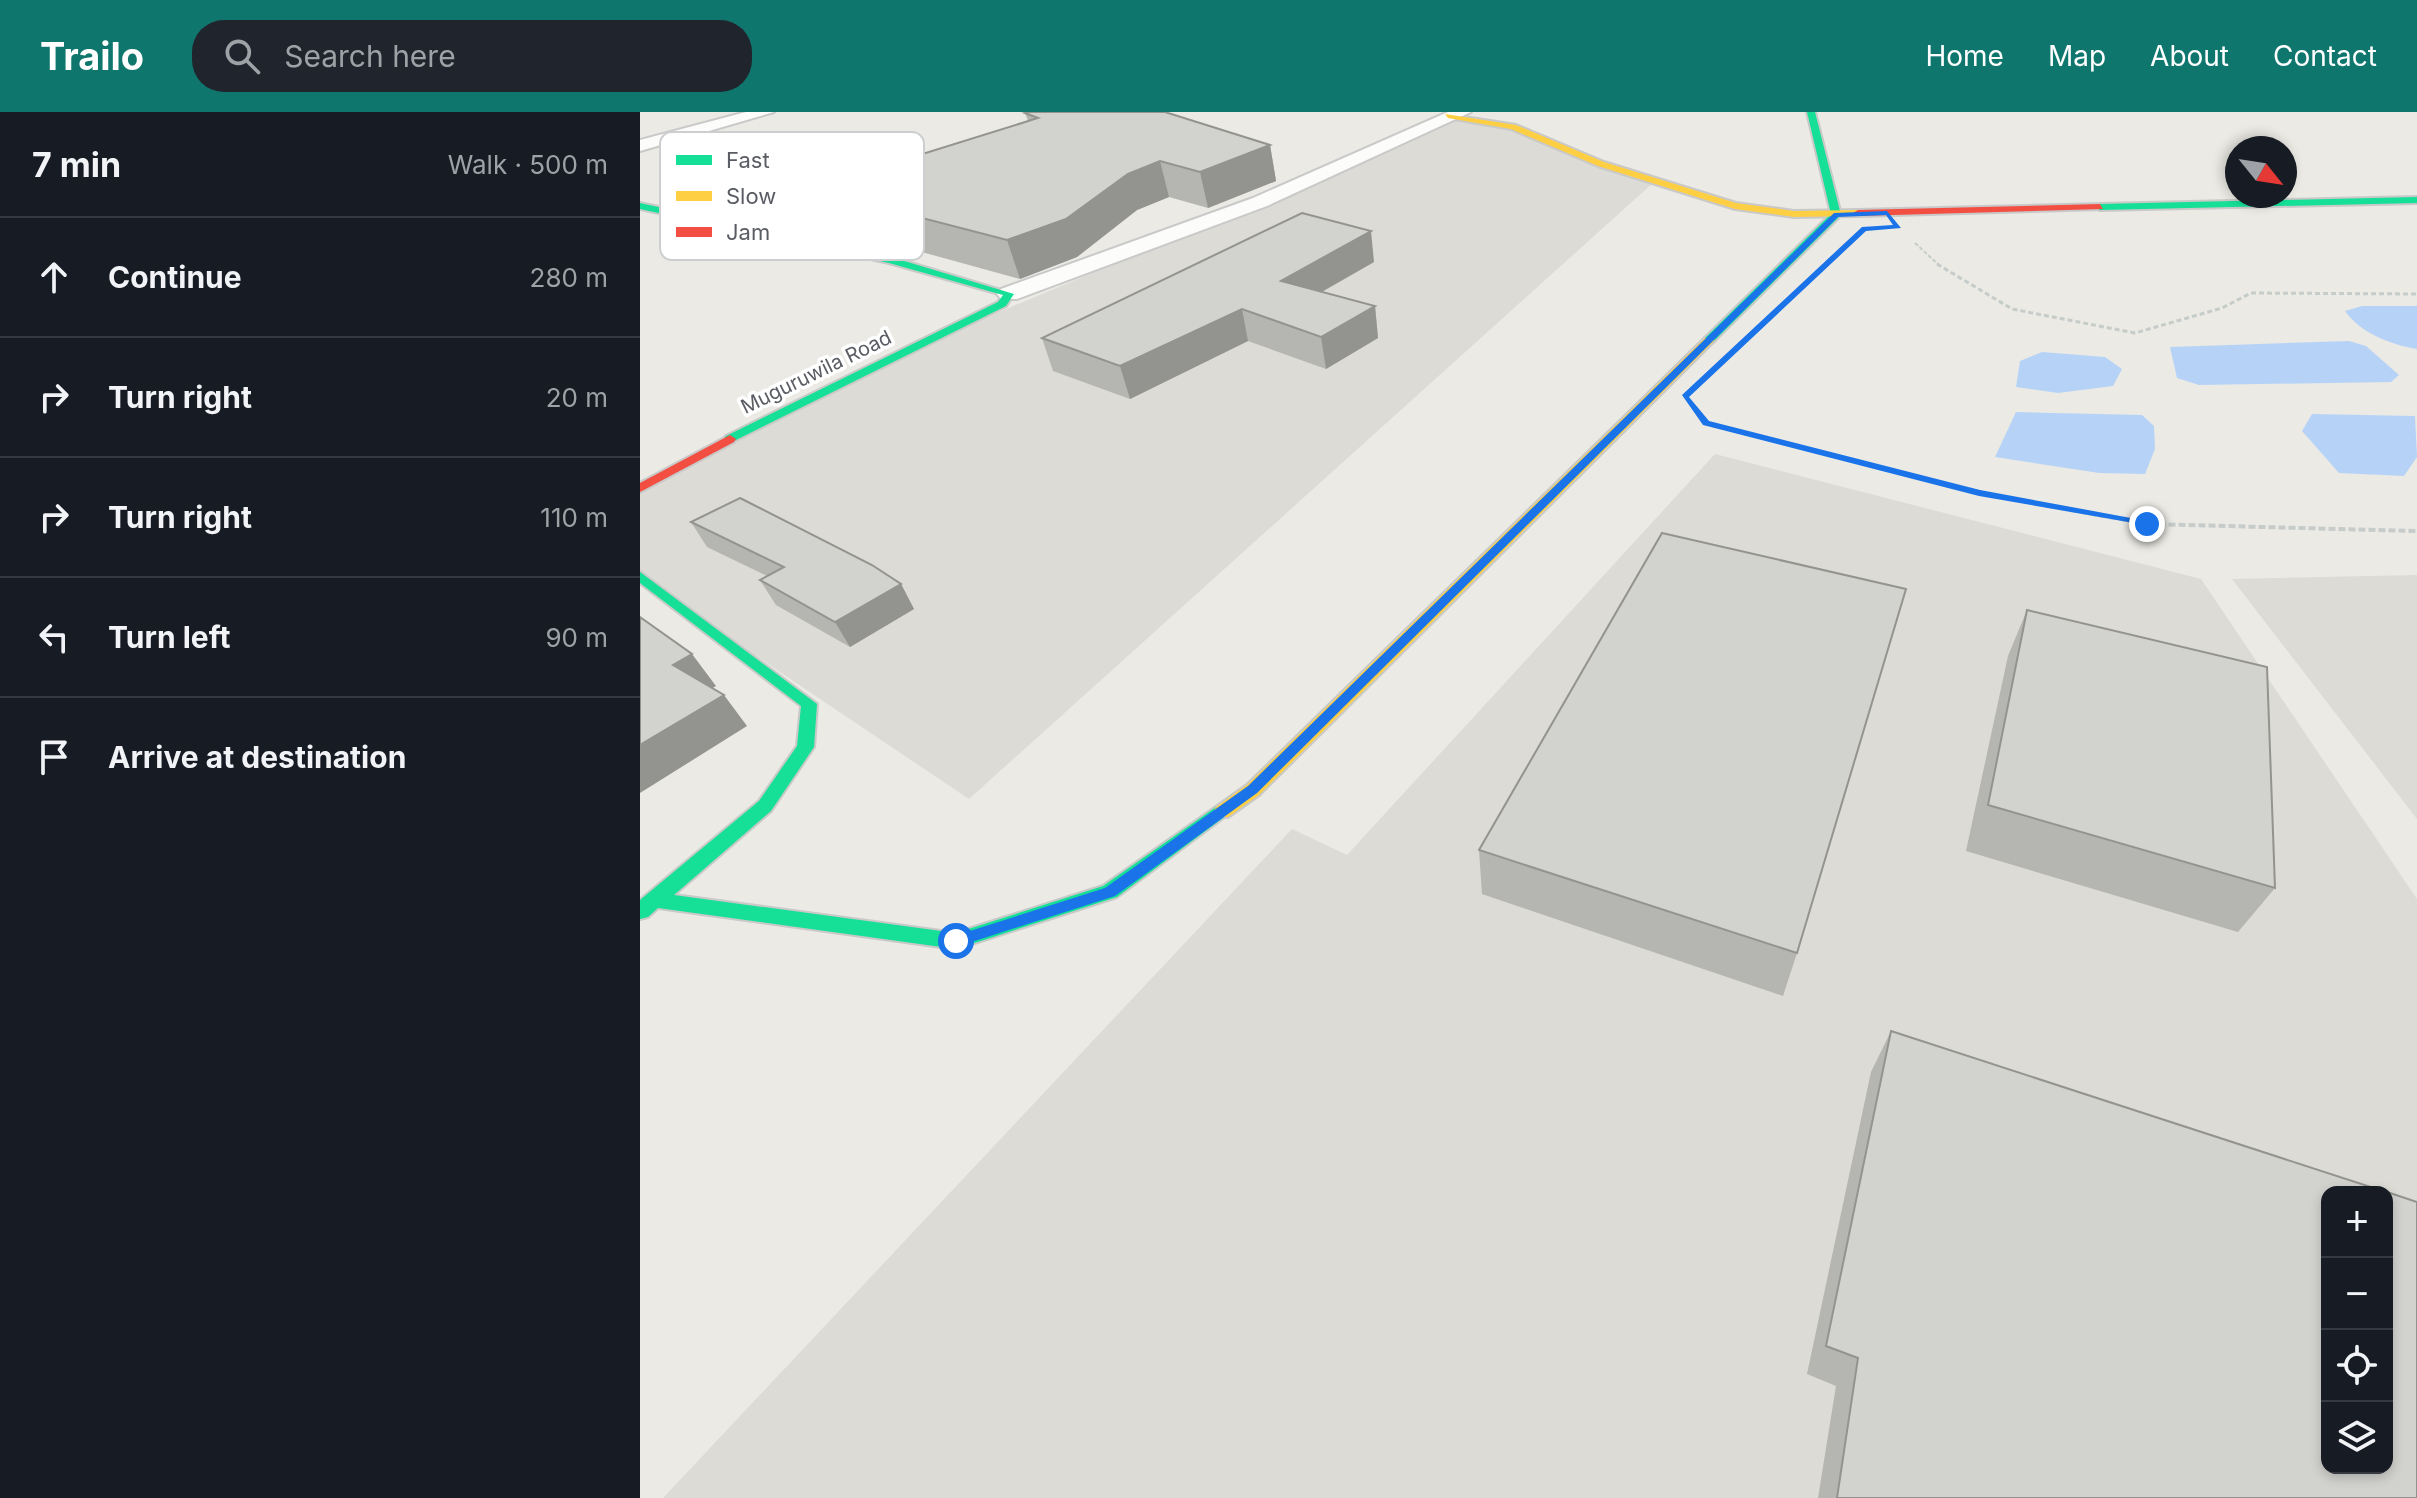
<!DOCTYPE html>
<html lang="en">
<head>
<meta charset="utf-8">
<style>
  body { margin:0; font-family:Inter,sans-serif; background:#20242c; color:#f1f3f6 }
  .controls { position:absolute; right:24px; bottom:24px; display:grid; overflow:hidden; border-radius:16px; box-shadow:0 4px 12px #0003 }
  .controls button { width:72px; height:72px; display:grid; place-items:center; padding:0; border:0; border-bottom:2px solid #363941; background:#171b24; color:#f1f3f6; font:40px sans-serif }
  .compass { position:absolute; left:1585px; top:24px; width:72px; height:72px; border-radius:50%; background:#171b24; box-shadow:0 4px 12px #0003; rotate:120deg }
  .stop { position:absolute; width:24px; height:24px; margin:-18px; border:6px solid #1a73e8; border-radius:50%; background:#fff }
  .stop.end { background:#1a73e8; border-color:#fff; box-shadow:0 2px 8px #0008 }
  .list { margin:0; padding:0; list-style:none }
  h2 { display:flex; justify-content:space-between; align-items:center; height:104px; margin:0; padding:0 32px; font-size:34px }
  h2 small { font-size:26px; font-weight:400; color:#9ea1a6 }
  .list li { display:grid; grid-template-columns:52px 1fr auto; gap:24px; align-items:center; box-sizing:border-box; height:120px; padding:0 32px; border-top:2px solid #363941 }
  .list b { display:block; font-size:30px; white-space:nowrap }
  .list em { font-size:26px; font-style:normal; color:#9ea1a6 }
  .icon { flex:none; width:44px; height:44px; fill:none; stroke:currentColor; stroke-width:2; stroke-linecap:round; stroke-linejoin:round }
  .map { position:relative; flex:none; width:1777px; height:1386px; overflow:hidden }
  header { display:flex; align-items:center; gap:48px; box-sizing:border-box; height:112px; padding:0 40px; background:#0f766e; color:#fff }
  header strong { font-size:38px }
  nav { display:flex; gap:44px; margin-inline-start:auto; font-size:28px }
  .search { width:560px; height:72px; background:#20242c; display:flex; align-items:center; gap:20px; box-sizing:border-box; padding:0 28px; border-radius:32px; color:#9ea1a6; font-size:30px }
  main { display:flex }
  aside { flex:1; background:#171b24 }
  .map>svg:first-child { display:block }
  .industrial { fill:#dcdbd5; fill-rule:evenodd }
  .water { fill:#b6d3f7 }
  .lines { fill:none; stroke-linecap:round; stroke-linejoin:round }
  .street-casing { stroke:#c8c9c8; stroke-width:4 }
  .fast-casing { stroke:#c9c9c9; stroke-width:4 }
  .slow-casing { stroke:#c9c9c9; stroke-width:4 }
  .jam-casing { stroke:#c9c9c9; stroke-width:4 }
  .path-far2 { stroke:#c6ccca; stroke-width:2; stroke-dasharray:4 2; stroke-linecap:butt }
  .path-far1 { stroke:#c6ccca; stroke-width:3; stroke-dasharray:5 3; stroke-linecap:butt }
  .path { stroke:#c6ccca; stroke-width:4; stroke-dasharray:7 3; stroke-linecap:butt }
  .street { fill:#fcfcfb; fill-rule:evenodd }
  .fast { fill:#16e098; fill-rule:evenodd }
  .slow { fill:#ffcf43; fill-rule:evenodd }
  .jam { fill:#f24e42; fill-rule:evenodd }
  .wall { fill:#b5b5b1 }
  .shaded-wall { fill:#939390 }
  .building { fill:#d2d2ce; stroke:#939390; stroke-width:2 }
  .route { fill:#1a73e8 }
  .labels { text-anchor:middle; dominant-baseline:central; stroke-width:7; stroke-linejoin:round; paint-order:stroke }
  .far-street-label { font-size:20px; fill:#595c63; stroke:#fff }
  .key { fill:#fff; stroke:#cdced0; stroke-width:2 }
  .key-label { font-size:22px; fill:#595c63 }
</style>
</head>
<body>
<header>
<strong>Trailo</strong>
<div class="search"><svg class="icon" aria-label="search" viewBox="0 0 24 24"><circle cx="10" cy="10" r="6"/><path d="M15 15l6 6"/></svg>Search here</div>
<nav><a>Home</a><a>Map</a><a>About</a><a>Contact</a></nav>
</header>
<main>
<aside>
<h2>7 min<small>Walk · 500 m</small></h2>
<ul class="list">
<li><svg class="icon" aria-label="ahead" viewBox="0 0 24 24"><path d="M12 20V5M6 11l6-6 6 6"/></svg><div><b>Continue</b></div><em>280 m</em></li>
<li><svg class="icon" aria-label="right" viewBox="0 0 24 24"><path d="M7 20v-9h11M14 6l5 5-5 5"/></svg><div><b>Turn right</b></div><em>20 m</em></li>
<li><svg class="icon" aria-label="right" viewBox="0 0 24 24"><path d="M7 20v-9h11M14 6l5 5-5 5"/></svg><div><b>Turn right</b></div><em>110 m</em></li>
<li><svg class="icon" aria-label="left" viewBox="0 0 24 24"><path d="M17 20v-9H6M10 6l-5 5 5 5"/></svg><div><b>Turn left</b></div><em>90 m</em></li>
<li><svg class="icon" aria-label="arrive" viewBox="0 0 24 24"><path d="M6 21V4h12l-3 4 3 4H6"/></svg><div><b>Arrive at destination</b></div></li>
</ul>
</aside>
<div class="map">
<svg width="1777" height="1386" viewBox="0 0 1777 1386">
  <rect width="100%" height="100%" fill="#ebeae4"/>
  <path class="industrial" d="M 805,7 L 883,21 L 1014,70 L 329,687 L 0,466 L 0,375 L 352,203 L 614,93 Z
    M 1075,342 L 1561,467 L 1777,787 L 1777,1386 L 23,1386 L 652,717 L 707,743 ZM 1687,1080 L 1747,1080 L 1747,1356 L 1687,1356 Z
    M 1777,463 L 1777,707 L 1592,467 Z"/>
  <path class="water" d="M 1722,194 L 1777,194 L 1777,237 C 1752,233 1720,221 1705,199 Z
    M 1709,229 L 1726,234 L 1759,263 L 1751,270 L 1559,273 L 1537,266 L 1530,235 Z
    M 1402,240 L 1465,245 L 1482,257 L 1473,274 L 1418,281 L 1376,275 L 1380,249 Z
    M 1376,300 L 1502,303 L 1514,314 L 1515,337 L 1505,362 L 1459,361 L 1355,345 Z
    M 1672,302 L 1775,304 L 1777,345 L 1764,364 L 1699,361 L 1662,319 Z"/>
  <g class="lines">
    <g class="street-casing">
      <path id="street" d="M 106,0 L 134,0 L 0,39 L 0,28 Z
        M 808,0 L 831,0 L 627,94 L 377,187 L 361,187 L 357,182 L 361,177 L 613,86 Z"/>
    </g>
    <g class="fast-casing">
      <path id="fast" d="M 1167,0 L 1175,0 L 1201,103 L 1073,230 L 1065,230 L 1065,226 L 1191,102 Z
        M 1777,85 L 1777,91 L 1460,98 L 1455,95 L 1460,92 Z
        M 0,91 L 251,145 L 374,182 L 366,194 L 90,331 L 84,327 L 86,324 L 358,190 L 363,183 L 249,151 L 0,97 Z
        M 0,460 L 177,592 L 174,635 L 131,699 L 34,783 L 316,821 L 463,774 L 576,695 L 588,695 L 591,700 L 477,785 L 316,837 L 18,796 L 8,805 L 0,807 L 0,788 L 119,689 L 157,634 L 161,594 L 0,471 Z"/>
    </g>
    <g class="slow-casing">
      <path id="slow" d="M 805,2 L 876,13 L 964,50 L 1096,91 L 1154,99 L 1218,98 L 1223,101 L 1218,104 L 1154,105 L 1095,97 L 958,54 L 871,17 L 808,6 Z
        M 1065,226 L 1075,228 L 619,683 L 588,705 L 576,705 L 573,700 L 576,695 L 607,673 Z"/>
    </g>
    <g class="jam-casing">
      <path id="jam" d="M 1460,92 L 1463,97 L 1218,104 L 1213,101 L 1218,98 Z
        M 90,323 L 96,327 L 94,330 L 0,380 L 0,371 Z"/>
    </g>
    <path class="path-far2" d="M 1275,131 L 1300,154"/>
    <path class="path-far1" d="M 1297,152 L 1372,197 L 1495,221 L 1582,196 L 1611,181 L 1777,182
      M 1053,295 L 1066,311 L 1233,354"/>
    <path class="path" d="M 1225,352 L 1339,381 L 1507,412 L 1777,419"/>
    <use href="#street" class="street"/>
    <use href="#fast" class="fast"/>
    <use href="#slow" class="slow"/>
    <use href="#jam" class="jam"/>
  </g>
  <path class="wall" d="M 385,1 L 630,33 L 636,69 L 568,96 L 529,85 L 497,98 L 437,145 L 380,167 L 187,114 L 170,77 L 388,9 Z
    M 734,150 L 682,180 L 735,194 L 738,226 L 686,257 L 608,229 L 490,287 L 413,259 L 402,226 Z
    M 51,410 L 261,472 L 274,497 L 210,535 L 136,493 L 120,468 L 127,464 L 67,435 Z
    M 1387,498 L 1635,776 L 1598,820 L 1326,739 L 1368,544 Z
    M 839,738 L 1157,841 L 1143,884 L 842,782 Z
    M 1251,919 L 1777,1386 L 1178,1386 L 1196,1274 L 1167,1262 L 1231,960 Z"/>
  <path class="shaded-wall" d="M 630,33 L 636,69 L 568,96 L 560,60 Z
    M 520,49 L 529,85 L 497,98 L 437,145 L 380,167 L 367,128 L 488,62 Z
    M 731,119 L 734,150 L 646,200 L 641,169 Z
    M 735,194 L 738,226 L 686,257 L 681,225 Z
    M 602,197 L 608,229 L 490,287 L 480,254 Z
    M 261,472 L 274,497 L 210,535 L 195,510 Z
    M 52,542 L 76,574 L 57,585 L 33,553 Z
    M 84,583 L 107,614 L 0,681 L 0,633 Z"/>
  <path class="building" d="M 390,0 L 525,0 L 630,33 L 560,60 L 520,49 L 488,62 L 426,107 L 367,128 L 170,77 L 398,6 L 385,1 Z
    M 662,101 L 731,119 L 641,169 L 735,194 L 681,225 L 602,197 L 480,254 L 402,226 Z
    M 100,386 L 232,453 L 261,472 L 195,510 L 120,468 L 144,455 L 51,410 Z
    M 1022,421 L 1266,477 L 1157,841 L 839,738 Z
    M 1387,498 L 1627,555 L 1635,776 L 1348,693 Z
    M 0,505 L 52,542 L 33,553 L 84,583 L 0,633 Z
    M 1251,919 L 1746,1080 L 1687,1080 L 1687,1356 L 1747,1356 L 1747,1080 L 1777,1090 L 1777,1386 L 1197,1386 L 1218,1246 L 1186,1234 Z"/>
  <path class="route" d="M 1247,99 L 1261,116 L 1226,119 L 1049,285 L 1069,309 L 1340,378 L 1507,409 L 1511,414 L 1339,384 L 1063,313 L 1042,283 L 1222,115 L 1253,113 L 1246,103 L 1198,105 L 617,681 L 475,784 L 316,835 L 311,834 L 311,825 L 465,776 L 608,674 L 1194,101 Z"/>
  <g class="labels">
    <g class="far-street-label">
      <text transform="translate(176 260) rotate(-26)">Muguruwila Road</text>
    </g>
  </g>
  <rect x="20" y="20" width="264" height="128" rx="12" class="key"/>
  <rect x="36" y="43" width="36" height="10" fill="#16e098"/>
  <rect x="36" y="79" width="36" height="10" fill="#ffcf43"/>
  <rect x="36" y="115" width="36" height="10" fill="#f24e42"/>
  <g class="key-label">
    <text x="86" y="56">Fast</text>
    <text x="86" y="92">Slow</text>
    <text x="86" y="128">Jam</text>
  </g>
</svg>
<div class="controls">
<button>+</button>
<button>−</button>
<button><svg class="icon" aria-label="locate" viewBox="0 0 24 24"><circle cx="12" cy="12" r="6"/><path d="M12 2v4M12 18v4M2 12h4M18 12h4"/></svg></button>
<button><svg class="icon" aria-label="layers" viewBox="0 0 24 24"><path d="M12 4l9 5-9 5-9-5zM3 14l9 5 9-5"/></svg></button>
</div>
<svg class="compass" viewBox="-18 -18 36 36"><path d="M0-13l5 13h-10z" fill="#e53935"/><path d="M0 13l5-13h-10z" fill="#9ea1a6"/></svg>
<div class="stop" style="left:316px;top:829px"></div>
<div class="stop end" style="left:1507px;top:412px"></div>
</div>
</main>
</body>
</html>
